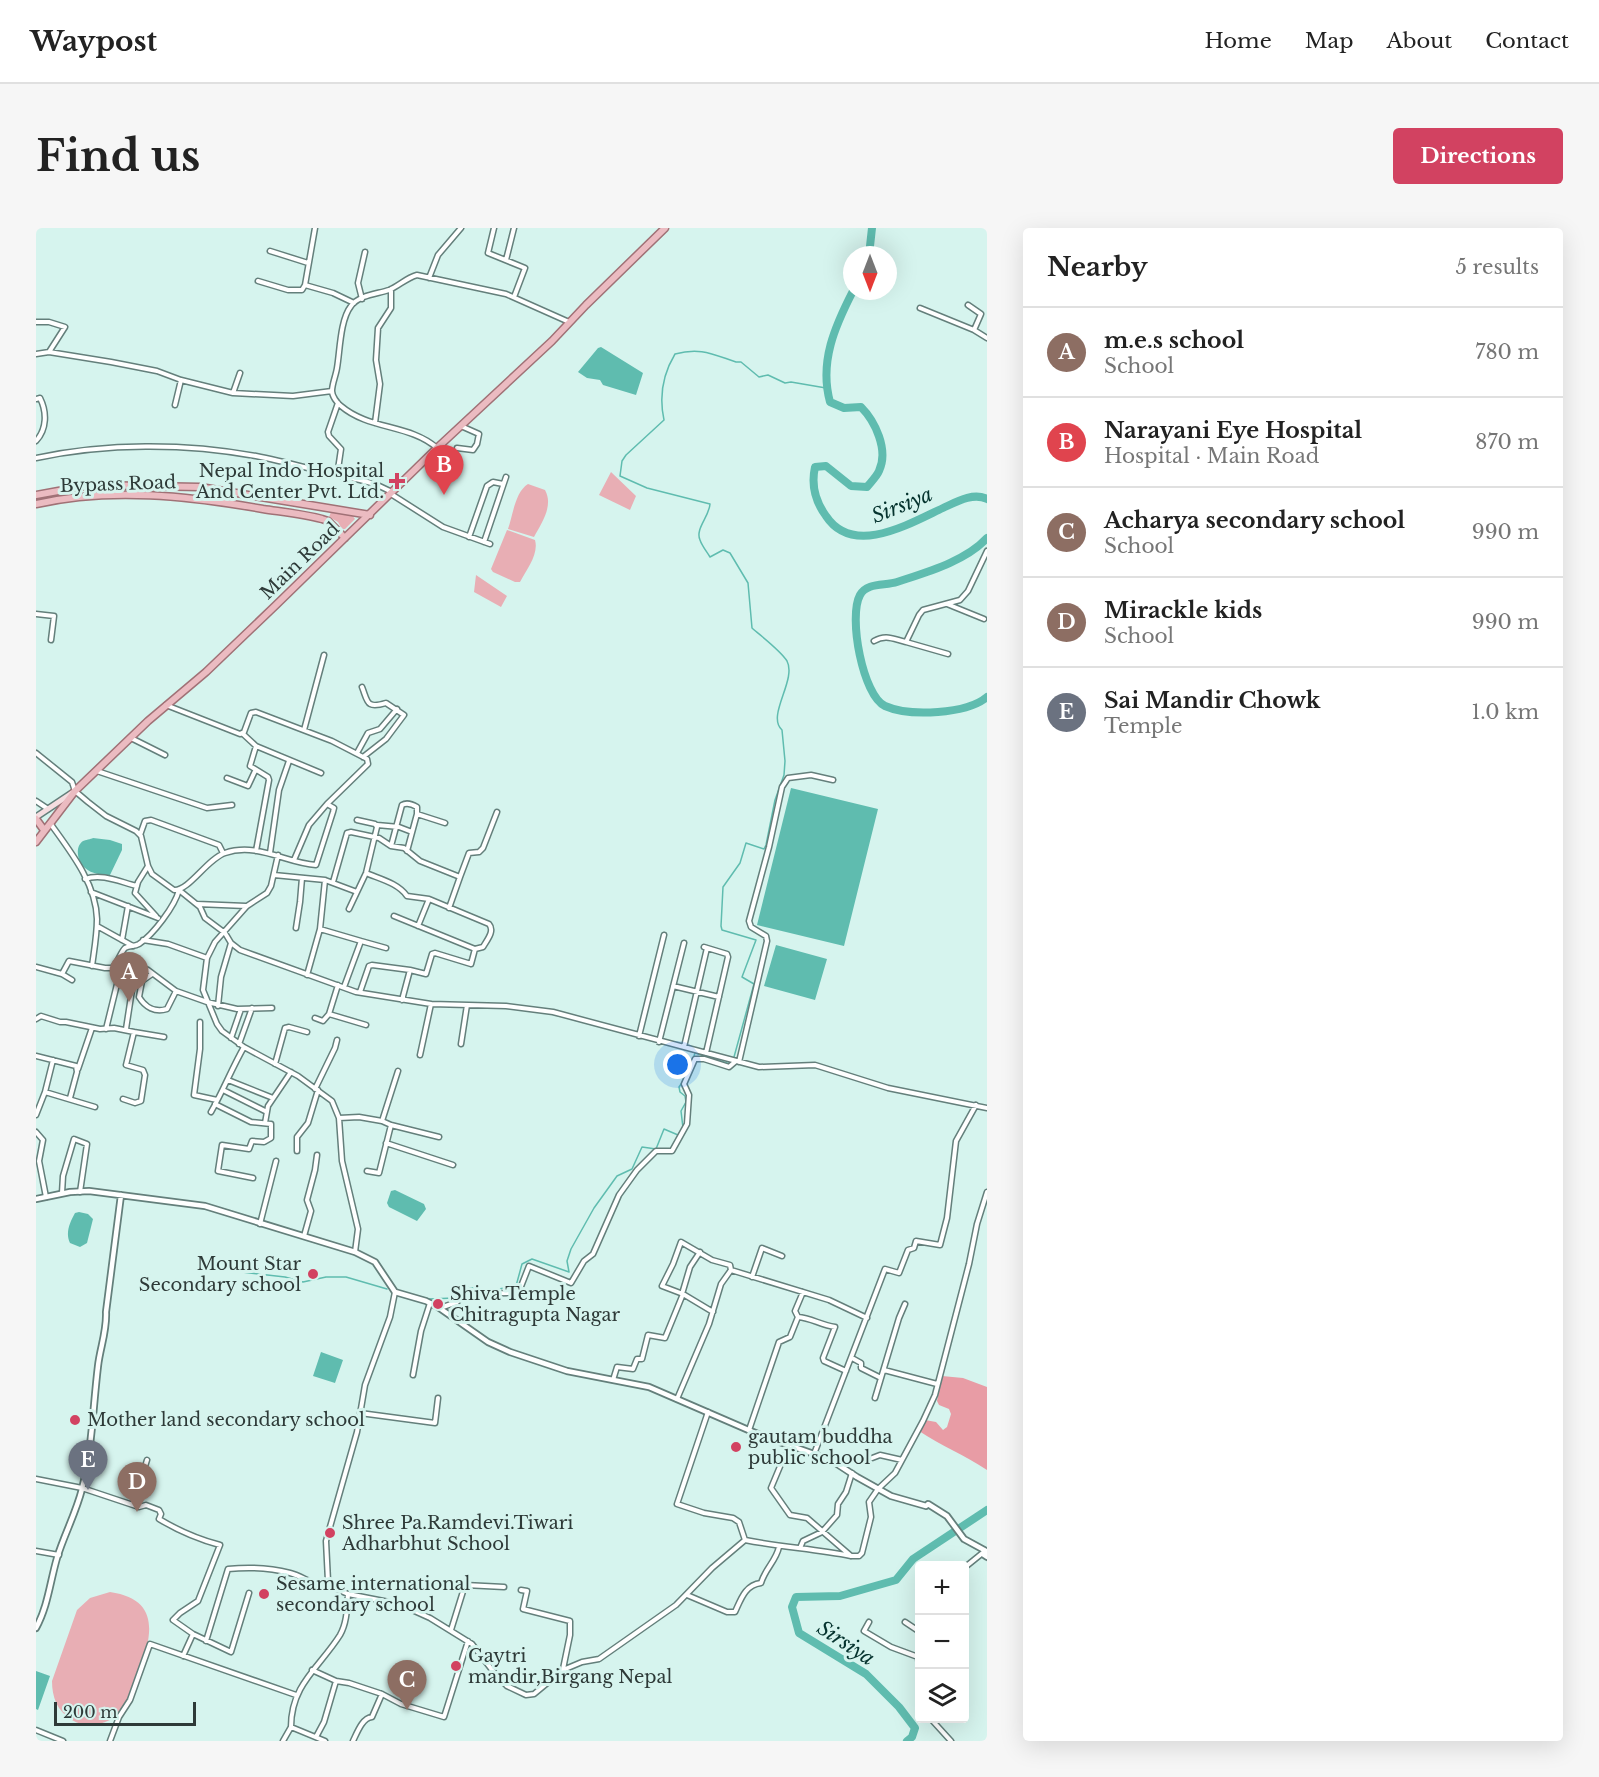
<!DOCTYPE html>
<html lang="en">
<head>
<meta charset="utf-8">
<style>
  body { margin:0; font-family:"Libre Baskerville",serif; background:#f6f6f6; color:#222 }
  .controls { position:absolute; right:18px; bottom:18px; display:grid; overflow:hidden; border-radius:6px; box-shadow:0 6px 24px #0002 }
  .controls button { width:54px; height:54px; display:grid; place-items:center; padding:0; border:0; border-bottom:2px solid #e0e0e0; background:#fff; color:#222; font:30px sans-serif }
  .compass { position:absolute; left:807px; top:18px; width:54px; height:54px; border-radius:50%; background:#fff; box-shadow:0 6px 24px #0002; rotate:180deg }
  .scale { position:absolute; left:18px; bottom:15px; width:142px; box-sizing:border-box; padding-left:6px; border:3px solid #2e3a38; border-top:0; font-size:16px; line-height:21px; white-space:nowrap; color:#2e3a38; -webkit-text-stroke:4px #d6f4ee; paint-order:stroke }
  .you { position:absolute; left:642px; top:837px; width:21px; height:21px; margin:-15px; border:4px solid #fff; border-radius:50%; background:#1a73e8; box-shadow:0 0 0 9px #1a73e833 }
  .badge { display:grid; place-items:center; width:39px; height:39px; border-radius:50%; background:#d24261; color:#fff; font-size:20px; font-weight:700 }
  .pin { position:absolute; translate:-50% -50px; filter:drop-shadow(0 2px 3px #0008) }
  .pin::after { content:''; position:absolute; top:32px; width:21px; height:18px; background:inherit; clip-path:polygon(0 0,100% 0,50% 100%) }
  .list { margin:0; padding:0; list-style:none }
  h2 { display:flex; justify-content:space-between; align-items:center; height:78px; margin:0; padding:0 24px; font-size:26px }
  h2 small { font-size:20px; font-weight:400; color:#767676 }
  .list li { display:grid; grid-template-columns:39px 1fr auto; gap:18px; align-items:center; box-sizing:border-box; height:90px; padding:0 24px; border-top:2px solid #e0e0e0 }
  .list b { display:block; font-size:22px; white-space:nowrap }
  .list p { margin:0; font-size:20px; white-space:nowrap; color:#767676 }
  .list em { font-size:20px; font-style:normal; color:#767676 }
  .icon { flex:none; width:33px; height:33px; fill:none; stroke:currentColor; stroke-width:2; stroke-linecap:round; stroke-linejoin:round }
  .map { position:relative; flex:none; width:951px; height:1513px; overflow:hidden; border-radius:6px }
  header { display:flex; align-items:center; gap:36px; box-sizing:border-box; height:84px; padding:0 30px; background:#fff; border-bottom:2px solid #e0e0e0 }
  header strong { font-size:28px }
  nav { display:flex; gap:33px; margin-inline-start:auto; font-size:21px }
  .intro { display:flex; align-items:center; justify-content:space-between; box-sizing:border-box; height:144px; padding:0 36px }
  h1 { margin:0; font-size:42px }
  .button { padding:15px 27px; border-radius:6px; background:#d24261; color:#fff; font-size:21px; font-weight:700 }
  main { display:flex; gap:36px; padding:0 36px }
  aside { flex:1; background:#fff; border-radius:6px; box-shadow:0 6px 24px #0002 }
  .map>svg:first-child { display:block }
  .green { fill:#e8aeb4 }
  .forest { fill:#e89ca5 }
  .water { fill:#5fbcaf }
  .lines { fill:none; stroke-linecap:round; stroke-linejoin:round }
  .stream { stroke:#5fbcaf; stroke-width:1.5 }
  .river { stroke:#5fbcaf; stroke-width:8 }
  .minor-casing { stroke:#647f7b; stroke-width:7 }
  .tertiary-casing { stroke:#647f7b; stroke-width:8 }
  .secondary-casing { stroke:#647f7b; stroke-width:8 }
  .primary-casing { stroke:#a07176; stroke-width:9 }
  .minor { stroke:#fff; stroke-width:4 }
  .tertiary { stroke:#fff; stroke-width:4.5 }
  .secondary { stroke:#f5dde0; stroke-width:5 }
  .primary { stroke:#ebbbc1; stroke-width:6 }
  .poi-dot { fill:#d24261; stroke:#d6f4ee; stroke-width:2 }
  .labels { text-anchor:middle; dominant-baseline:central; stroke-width:6; stroke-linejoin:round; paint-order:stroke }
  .poi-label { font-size:18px; fill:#2e3a38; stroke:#d6f4ee; text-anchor:start }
  .street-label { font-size:18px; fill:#2e3a38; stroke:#d6f4ee }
  .water-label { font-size:20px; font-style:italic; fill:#05332e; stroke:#d6f4ee }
</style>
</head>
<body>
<header>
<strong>Waypost</strong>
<nav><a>Home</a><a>Map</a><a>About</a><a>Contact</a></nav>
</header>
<div class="intro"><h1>Find us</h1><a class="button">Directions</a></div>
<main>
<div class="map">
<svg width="951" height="1513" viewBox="0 0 951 1513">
  <rect width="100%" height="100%" fill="#d6f4ee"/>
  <path class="green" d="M 575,244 L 600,268 L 594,282 L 563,267 Z
    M 492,256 L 509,262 C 518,278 505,296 498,309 L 472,301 C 477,287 479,264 492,256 Z
    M 295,284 L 316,287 L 319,291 L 309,301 L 306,301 L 302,294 L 293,289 Z
    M 471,302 L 499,312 C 503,326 491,341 484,354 L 479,354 L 457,344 L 455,341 Z
    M 440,347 L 471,368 L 465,379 L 438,364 Z
    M 74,1364 C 123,1371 117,1405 104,1441 C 99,1453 96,1469 89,1479 C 77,1495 53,1503 36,1492 C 21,1483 16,1469 16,1453 L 41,1382 L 54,1370 Z"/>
  <path class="forest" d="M 906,1148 L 927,1150 L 951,1159 L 951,1242 C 929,1227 905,1218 883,1203 L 889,1192 L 900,1194 L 907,1202 L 911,1199 L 915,1186 L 913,1181 L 903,1177 L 901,1173 Z"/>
  <path class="water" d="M 565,119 L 607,145 L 600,167 L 567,157 L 564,152 L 551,150 L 542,144 L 562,120 Z
    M 755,560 L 842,581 L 808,718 L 721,697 Z
    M 57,610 L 74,612 L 86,616 L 86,622 L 74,647 C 65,647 56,646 49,640 C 42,635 38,619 47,613 C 49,612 55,611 57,610 Z
    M 740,717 L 791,731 L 779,772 L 728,758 Z
    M 359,962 L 388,976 L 390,981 L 381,993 L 353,979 L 351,975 L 355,963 Z
    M 43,984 L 52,986 L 57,991 L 51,1015 L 44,1019 L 34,1015 C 29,1005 34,994 39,985 Z
    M 285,1124 L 307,1132 L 299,1155 L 277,1148 Z
    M 0,1443 L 14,1448 L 2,1482 L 0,1481 Z"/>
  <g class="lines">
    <path class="stream" d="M 698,829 L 718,756 L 706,749 L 720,712 L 686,702 L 685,698 L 687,659 L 704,635 L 710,615 L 728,621 L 730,617 L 739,572 L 748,547 L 749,533 L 746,502 C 730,488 761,452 751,433 C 745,423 725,408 716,400 L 712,355 L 694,325 L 687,322 L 674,329 C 671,324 666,318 664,312 C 659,301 673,289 674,276 L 611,260 L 584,248 L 586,233 L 590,227 L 628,192 C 623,169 627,146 639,126 C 664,119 676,126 700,134 L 705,134 L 723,149 L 732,147 L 749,155 L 755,154 L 790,160
      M 657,831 L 659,825 L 694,836
      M 206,1044 L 249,1049 L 267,1054 L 290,1049 L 310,1049 L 351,1061
      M 373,1066 L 393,1071 L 418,1070 L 425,1059 L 457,1062 L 480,1058 L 486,1036 L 496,1031 L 533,1044 L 531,1033 L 535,1021 L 558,980 L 581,948 L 596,941 L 606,919 L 620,921 L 628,901 L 642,907 L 647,900 L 645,883 L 650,874 L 649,868 L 644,864 L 643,859 L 648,852"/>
    <path class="river" d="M 833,27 L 836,0
      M 817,63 C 799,98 783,134 794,174 L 808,180 L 825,179 C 839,193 853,222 843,243 C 841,248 835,254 831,259 L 815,258 L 790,238 L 779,239 C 775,257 779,273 790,288 C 817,329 873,296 907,280 C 920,274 937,264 951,271
      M 951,310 C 930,333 891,344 861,354 C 849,358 831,354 824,367 C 812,389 827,468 849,478 C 874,489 931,486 951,469
      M 871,1513 L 876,1509 L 879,1500 L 863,1479 L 830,1446 L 763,1405 L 756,1379 L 760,1369 L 804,1368 L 860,1352 L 877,1331 L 951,1282"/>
    <g class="minor-casing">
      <path id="minor" d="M 458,0 L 452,25 L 489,40 L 478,69
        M 234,23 L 272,35
        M 470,32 L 478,0
        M 393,50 L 402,27 L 425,0
        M 222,53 L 252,62 L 266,62 L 269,57 L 279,0
        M 269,57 L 297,65 L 318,75
        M 326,71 L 322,55 L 329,24
        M 932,77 L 945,86 L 938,102
        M 884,80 L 938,102 L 951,110
        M 0,94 L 13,94 L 29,99 L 13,124
        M 0,126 L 13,124 L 75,134 L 121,143 L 145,152 L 197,165 L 257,168 L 296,163
        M 197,165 L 204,145
        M 0,171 L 4,170 C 11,184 11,201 0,213
        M 139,177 L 145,152
        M 339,195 L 344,156 L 340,132 L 342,100 L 355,80 L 355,61
        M 401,220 C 374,196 333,202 305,178 C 301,175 296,168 296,163 C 296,156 300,147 301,140 C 304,123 304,92 315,78 C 323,67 341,66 353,62 C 363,58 370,50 381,47 L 470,66 L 533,94
        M 421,220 L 437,222 L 441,216 L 443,206 L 425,198
        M 0,230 C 71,215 148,215 220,228 C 255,235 289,245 324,252 L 339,256 L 356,264
        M 301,248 L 305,221 L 293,208 L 292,204 L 302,175
        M 355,266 L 407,299 L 454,316
        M 433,309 L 451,258 L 457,254 L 467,256
        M 448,314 L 470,249
        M 911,376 L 948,391
        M 0,386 L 18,388 L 15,412
        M 838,413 C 850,406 857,411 870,414 L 883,387 L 887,382 L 924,372 L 932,363 L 951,323
        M 870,414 L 912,426
        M 326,459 C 332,474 330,481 350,475 L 368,487 L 350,511 L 327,529
        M 130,477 L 204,506 L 208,504 L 215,485 L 220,484 L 296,513 L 331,531 L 332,536 L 291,576 L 273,597 L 258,632
        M 268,502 L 288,427
        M 206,505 L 220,518 L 285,545
        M 95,510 L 129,527
        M 220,518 L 214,538 L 232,549 L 233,552 L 220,623
        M 0,525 L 36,554 L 39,563 L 52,574 L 70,588 L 100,603 L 105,608 L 112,638 L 116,646 L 138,662 C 153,663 171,631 189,625 C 221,614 250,635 280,637 L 297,584 L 298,580 L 291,576
        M 321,525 L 332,505 L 344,501 L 361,481
        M 61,543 L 171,580 L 196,577
        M 191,550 L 212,558 L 219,543
        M 0,573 L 12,581
        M 381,586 L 409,595
        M 14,595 C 34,623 60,655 61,691 C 61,707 58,723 56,738
        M 341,597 L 363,599 L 376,604
        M 104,607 L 109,593 L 115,592 L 183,617 L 187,625
        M 355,618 L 366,577 C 371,574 376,576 381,579 L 381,586 L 371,623
        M 234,625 L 243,562 L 253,533
        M 242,627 L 235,658 L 231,665 L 211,678 L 179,714 L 171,730 L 167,762 L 181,796 L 186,803 L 208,819 L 262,848 L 296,873 L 303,890 L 306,933 L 322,1001 L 319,1024
        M 112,638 L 102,654 L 99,665 L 120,688
        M 330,645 C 344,651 362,655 371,668 L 393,671 L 453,696 C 459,703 451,712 447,719 L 439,721 L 435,736 L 399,725 L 396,726 L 390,746 L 374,742 L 366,772
        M 238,647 L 289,652 L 321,664
        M 49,651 C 66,645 84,654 101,658
        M 297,654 L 311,605 L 315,604 L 343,610 L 355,618 L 368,620 L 384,633 L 424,649 L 433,625 L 443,624 L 447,620 L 461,584
        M 55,664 L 122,690
        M 161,676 L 210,678
        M 413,680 L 424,649
        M 313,681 L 330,645 L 341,599 L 339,596 L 321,592
        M 358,688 L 439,721
        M 61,698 L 97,718
        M 382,698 L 393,671
        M 260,700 L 264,674 L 266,650
        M 284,701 L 325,713 L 308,759
        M 86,712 L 92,678
        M 107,712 L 132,716 L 171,730
        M 325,713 L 350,720
        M 668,719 L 691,726 L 692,729 L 670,825
        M 84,729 L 112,742 L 140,763 L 171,774 L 201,781 L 236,780
        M 0,739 L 26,746 L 33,733 L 69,740 L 76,740 C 82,735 84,725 89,720 C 94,717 98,719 103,716 C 117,707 139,678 143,662 L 164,679 L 169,690 L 189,705 L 195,715 L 204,722 L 320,764 L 395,776 L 470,778 L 517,784 L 723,839 L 779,837 L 852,860 L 951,880
        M 76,740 L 106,753 L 116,746
        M 26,746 L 36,752
        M 271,747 L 284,701 L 289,652
        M 106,753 L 103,769 C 109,779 119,785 131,781 L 140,763
        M 302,757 L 293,786 L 330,797
        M 637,758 L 683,769
        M 324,764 L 333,738 L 336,737 L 374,742
        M 182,778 L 185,749 L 195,715
        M 279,790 L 287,793 L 293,786
        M 0,791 L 5,788 L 24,794 L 30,794 L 64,801 L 78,800 L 98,804 L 90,837 L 107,842 L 109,847 L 105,873 L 99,875 L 87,871
        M 164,794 L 164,821 L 158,867 L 181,872
        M 70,801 L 84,744
        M 90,801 L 98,749
        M 98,804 L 128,809
        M 603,808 L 628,707
        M 195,810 L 205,781
        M 623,814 L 648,715
        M 203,816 L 216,780
        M 425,816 L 431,777
        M 648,819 L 671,720
        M 384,827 L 395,776
        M 0,828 L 40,838 L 41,844 L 34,870
        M 703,834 L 731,713 L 730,708 L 715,699 L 713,693 L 733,619 L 746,559 L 752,550 L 775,547 L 797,552
        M 239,836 L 249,800 L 253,799 L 271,804
        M 42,841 L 56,800
        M 192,852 L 237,870
        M 279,861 L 299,820 L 301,812
        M 187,862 L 229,883
        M 9,864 L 59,879
        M 179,876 L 215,894 L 235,896 L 235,910 L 228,914 L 216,913 L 213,921 L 186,917 L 182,943 L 217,950
        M 175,884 C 187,863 196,840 208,819
        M 0,887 L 9,864 L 17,832
        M 303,890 L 323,889 L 346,893 L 355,897 L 403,909
        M 346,893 L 362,843
        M 229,895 L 232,878 L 255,844
        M 0,904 L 7,912 L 3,933 L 10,969
        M 350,915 L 417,937
        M 261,923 L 261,909 L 272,895 L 282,862
        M 331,943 L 343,945 L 355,897
        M 26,965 L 27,948 L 38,911 L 51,916 L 44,964
        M 224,996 L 240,933
        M 268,1008 L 275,983 L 271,972 L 279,942 L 281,927
        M 716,1049 L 726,1020 L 746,1028
        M 359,1064 L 354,1089 L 329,1157 L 321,1204 L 290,1313 L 292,1353 L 298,1360 L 312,1366 L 363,1376 L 394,1390 L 436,1416 L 460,1447 L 471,1458 L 490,1467 L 498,1466 L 527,1442 L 546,1434 L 563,1431 L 640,1377 L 676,1340 L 709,1312 C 744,1319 779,1321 815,1328 L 823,1328 L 826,1325 L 835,1289 L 833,1274 L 842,1261 L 859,1245 L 887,1193 L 899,1167 L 933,1036 L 941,996 L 951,964
        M 646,1066 L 654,1039 L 664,1024
        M 647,1066 L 677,1084
        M 404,1080 L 421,1074 L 430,1066 L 472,1065 L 484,1061 L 493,1038 L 535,1055 L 548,1033 L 557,1026 L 583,967 L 601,942 L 620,923 L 636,923 L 651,896 L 653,867 L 648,856 L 659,831 L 668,831 L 693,839 L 700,833
        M 762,1089 C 775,1090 785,1097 799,1099 L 787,1130 L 788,1133 L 810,1143
        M 816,1130 L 825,1135 L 825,1140 L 845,1150
        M 848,1142 L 901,1156
        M 377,1147 L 385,1103 L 394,1075
        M 577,1152 L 581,1139 L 597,1141 L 601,1131 L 606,1131 L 612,1107 L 629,1110 L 647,1066 L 626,1058 L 637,1036 L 645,1014 L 676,1032 L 694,1037 L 695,1042 L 793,1072 L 831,1090
        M 839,1170 L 863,1090 L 869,1076
        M 641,1171 L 673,1096 L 685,1056 L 695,1042
        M 672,1184 L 641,1276 L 668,1285 L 697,1290 L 703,1294 L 709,1312
        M 324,1185 L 399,1195 L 402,1170
        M 713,1202 L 743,1114 L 754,1109 L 762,1089 L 759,1083 L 767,1064
        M 753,1217 L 735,1260 L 754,1287 L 771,1290 L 815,1328
        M 778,1226 L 849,1041 L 863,1045 L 872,1022 L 878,1020 L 880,1013 L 904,1017 L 911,990 L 920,913 L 940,877
        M 831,1232 L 844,1227 L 866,1232
        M 0,1251 L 46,1260 L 103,1279 L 110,1277 L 123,1282 L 125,1286 L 123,1291 C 143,1303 161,1311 184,1317 L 162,1373 L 144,1385 L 137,1392 L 157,1406
        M 97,1277 L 111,1232
        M 764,1320 L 767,1313 L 786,1304 L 801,1287 L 802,1276 L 810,1264 L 816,1245
        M 0,1323 L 23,1327
        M 928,1340 L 949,1323
        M 485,1362 L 491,1363 L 487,1381 L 534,1393 L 534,1407 L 527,1441
        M 651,1367 L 691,1384 L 699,1384 C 705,1371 709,1357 725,1355 C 729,1341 740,1333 743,1319
        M 833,1394 L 828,1403 L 855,1419 L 882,1429
        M 869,1394 L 884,1404
        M 415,1402 L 429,1357 L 468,1359
        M 170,1413 L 192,1341 C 211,1339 235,1340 254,1345 C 270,1349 276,1359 294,1356
        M 884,1421 L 882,1429 L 884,1449
        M 147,1428 L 157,1406 L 195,1424 L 213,1365
        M 276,1442 L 300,1453 L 313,1455 L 346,1466 L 365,1476 L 408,1489 L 432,1413
        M 894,1490 L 915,1513
        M 0,1502 L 27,1513
        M 280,1509 L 288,1494 L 300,1453
        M 74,1513 L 83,1489 L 94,1472 L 114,1416 L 260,1467
        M 247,1513 L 255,1499
        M 289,1513 L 255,1499 C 255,1456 284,1439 304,1407 C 311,1395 311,1380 312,1366
        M 317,1513 C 321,1505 326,1490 336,1489 L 346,1466"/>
    </g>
    <g class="tertiary-casing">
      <path id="tertiary" d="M 0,971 L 34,964 L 53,963 L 169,978 L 319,1024 L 339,1034 L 359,1064 L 390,1073 L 402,1079 L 452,1114 L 474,1124 L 531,1143 L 613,1159 L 724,1207 L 795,1232 L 821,1249 L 855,1268 L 890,1278 L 892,1276 L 911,1288 L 928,1311 L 950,1323 L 948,1327 L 951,1329
        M 0,1400 C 12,1378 14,1354 21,1330 C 28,1307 40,1285 46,1261 C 56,1222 57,1179 62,1138 C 64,1120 71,1103 70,1084 L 85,967"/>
    </g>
    <g class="secondary-casing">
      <path id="secondary" d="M 0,589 L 36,565"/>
    </g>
    <g class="primary-casing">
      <path id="primary" d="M 0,267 L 55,257 L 164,259 L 334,287
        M 0,276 C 75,259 153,268 227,281 C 247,284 267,286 286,291 L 292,293 L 309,310
        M 0,591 L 8,602
        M 0,614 L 39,563 L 112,493 L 170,444 L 240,377 L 401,220 L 516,113 L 550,77 L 629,0"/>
    </g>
    <use href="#minor" class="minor"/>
    <use href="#tertiary" class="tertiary"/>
    <use href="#secondary" class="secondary"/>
    <use href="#primary" class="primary"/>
  </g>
  <g class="poi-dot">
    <path d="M358 244h6v6h6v6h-6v6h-6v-6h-6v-6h6z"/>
    <circle cx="277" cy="1046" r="6"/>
    <circle cx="402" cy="1076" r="6"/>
    <circle cx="39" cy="1192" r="6"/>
    <circle cx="700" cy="1219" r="6"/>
    <circle cx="294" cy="1305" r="6"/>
    <circle cx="228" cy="1366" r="6"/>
    <circle cx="420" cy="1438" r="6"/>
  </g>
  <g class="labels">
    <g class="poi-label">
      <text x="348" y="243" text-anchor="end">Nepal Indo Hospital<tspan x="348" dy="21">And Center Pvt. Ltd.</tspan></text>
      <text x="265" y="1036" text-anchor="end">Mount Star<tspan x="265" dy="21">Secondary school</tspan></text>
      <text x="414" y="1066">Shiva Temple<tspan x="414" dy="21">Chitragupta Nagar</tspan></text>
      <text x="51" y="1192">Mother land secondary school</text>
      <text x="712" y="1209">gautam buddha<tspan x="712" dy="21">public school</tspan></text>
      <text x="306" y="1295">Shree Pa.Ramdevi.Tiwari<tspan x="306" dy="21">Adharbhut School</tspan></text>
      <text x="240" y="1356">Sesame international<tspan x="240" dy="21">secondary school</tspan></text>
      <text x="432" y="1428">Gaytri<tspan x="432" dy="21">mandir,Birgang Nepal</tspan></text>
    </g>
    <g class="street-label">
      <text transform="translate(82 256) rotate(-2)">Bypass Road</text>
      <text transform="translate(264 333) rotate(-44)">Main Road</text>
    </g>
    <g class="water-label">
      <text transform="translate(866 277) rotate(-22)">Sirsiya</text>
      <text transform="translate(810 1415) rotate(33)">Sirsiya</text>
    </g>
  </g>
</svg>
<div class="controls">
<button>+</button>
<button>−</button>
<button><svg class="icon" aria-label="layers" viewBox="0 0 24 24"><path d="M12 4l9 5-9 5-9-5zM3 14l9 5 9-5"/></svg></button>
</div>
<svg class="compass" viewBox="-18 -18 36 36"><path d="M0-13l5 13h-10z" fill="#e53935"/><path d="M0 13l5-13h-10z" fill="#767676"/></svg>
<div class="scale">200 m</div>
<div class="you"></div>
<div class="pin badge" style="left:93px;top:774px;background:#8d6e63">A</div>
<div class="pin badge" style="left:408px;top:267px;background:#e0444e">B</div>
<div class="pin badge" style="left:371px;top:1482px;background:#8d6e63">C</div>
<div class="pin badge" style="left:101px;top:1284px;background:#8d6e63">D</div>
<div class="pin badge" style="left:52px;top:1262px;background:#6b7280">E</div>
</div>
<aside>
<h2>Nearby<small>5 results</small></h2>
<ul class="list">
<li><span class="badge" style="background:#8d6e63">A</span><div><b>m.e.s school</b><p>School</p></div><em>780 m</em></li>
<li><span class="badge" style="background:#e0444e">B</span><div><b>Narayani Eye Hospital</b><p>Hospital · Main Road</p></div><em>870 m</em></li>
<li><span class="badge" style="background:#8d6e63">C</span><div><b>Acharya secondary school</b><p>School</p></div><em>990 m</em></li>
<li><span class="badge" style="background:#8d6e63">D</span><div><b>Mirackle kids</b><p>School</p></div><em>990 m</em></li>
<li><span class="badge" style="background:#6b7280">E</span><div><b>Sai Mandir Chowk</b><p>Temple</p></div><em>1.0 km</em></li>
</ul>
</aside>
</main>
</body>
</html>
